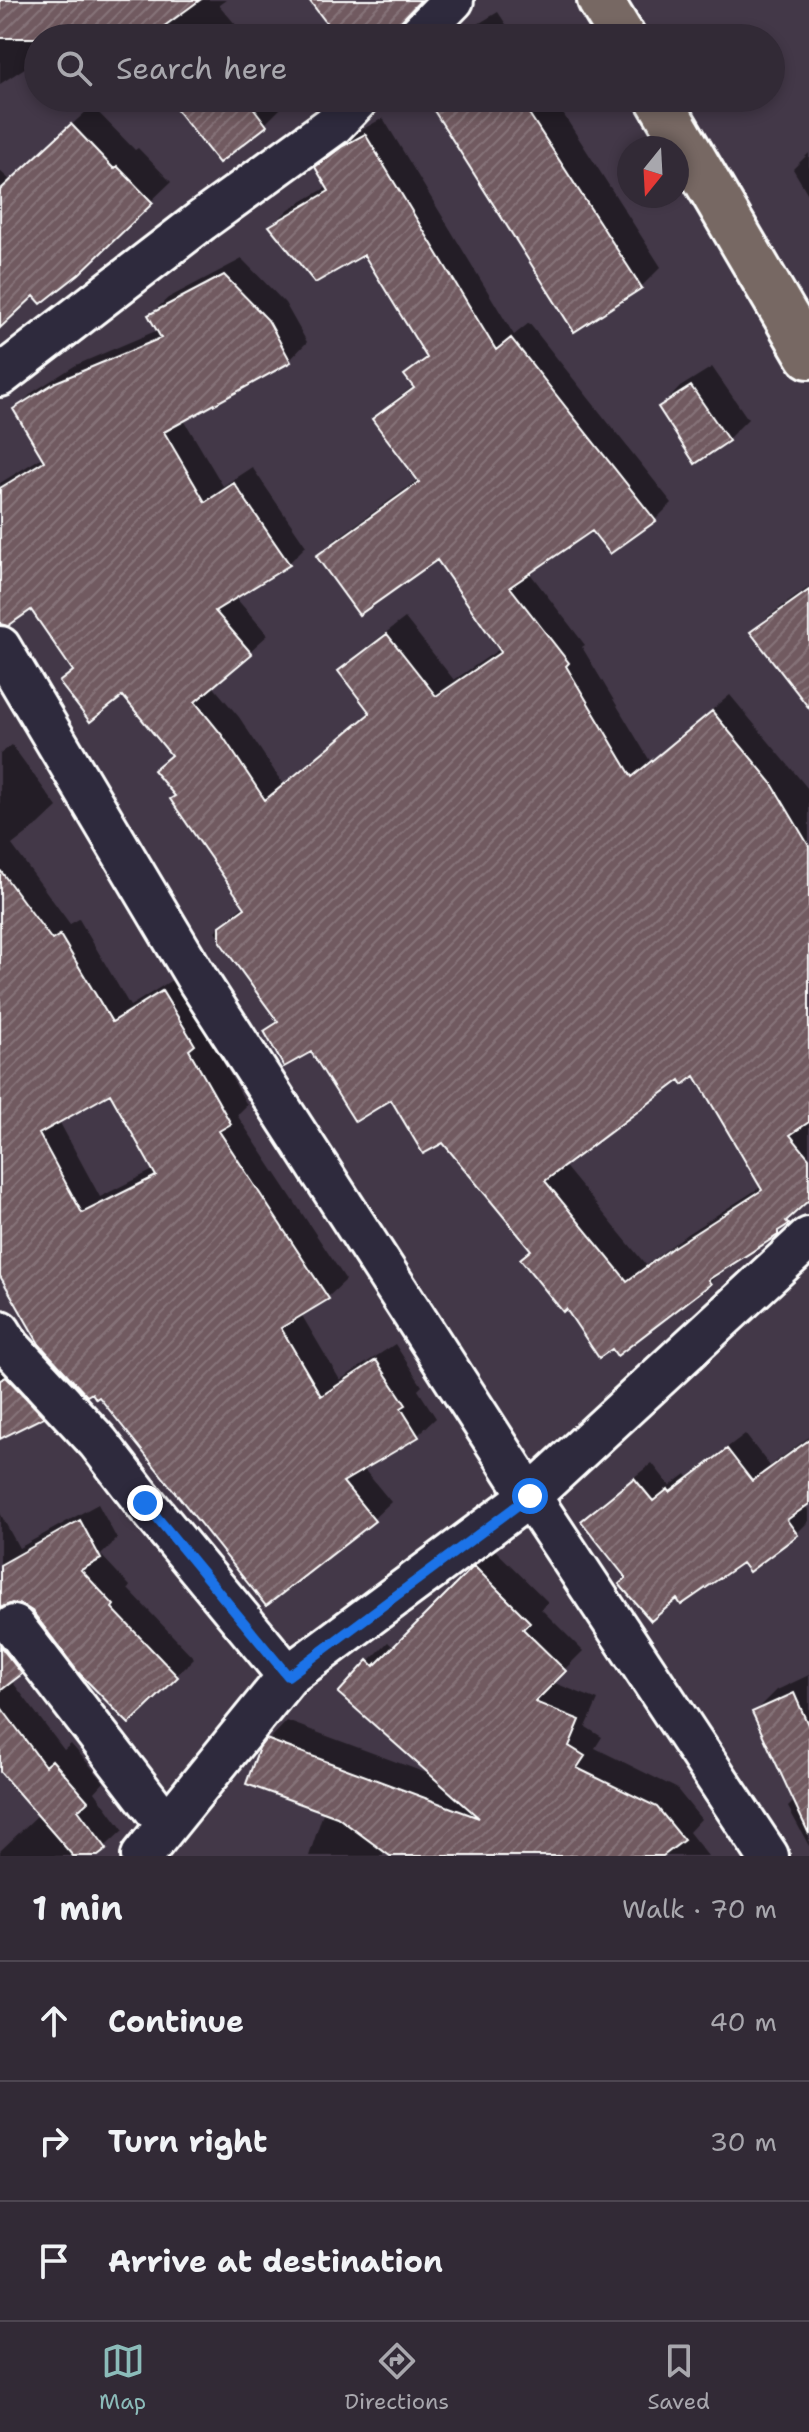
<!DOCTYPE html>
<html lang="en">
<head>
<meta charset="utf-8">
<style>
  body { margin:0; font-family:"Shantell Sans",sans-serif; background:#3a323e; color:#f1f3f6 }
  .compass { position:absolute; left:617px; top:136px; width:72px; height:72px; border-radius:50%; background:#322a36; box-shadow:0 4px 12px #0003; rotate:198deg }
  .stop { position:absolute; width:24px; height:24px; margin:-18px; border:6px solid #1a73e8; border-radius:50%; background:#fff }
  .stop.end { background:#1a73e8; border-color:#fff; box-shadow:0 2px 8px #0008 }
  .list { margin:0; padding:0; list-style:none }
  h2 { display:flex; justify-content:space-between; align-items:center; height:104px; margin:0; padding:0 32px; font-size:34px }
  h2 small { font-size:26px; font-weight:400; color:#a8a7ad }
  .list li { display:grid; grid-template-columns:52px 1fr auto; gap:24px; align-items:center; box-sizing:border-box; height:120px; padding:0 32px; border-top:2px solid #4d4651 }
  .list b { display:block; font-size:30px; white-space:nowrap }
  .list em { font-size:26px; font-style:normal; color:#a8a7ad }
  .icon { flex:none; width:44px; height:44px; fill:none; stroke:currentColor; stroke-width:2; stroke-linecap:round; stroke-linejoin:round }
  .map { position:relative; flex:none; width:809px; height:1856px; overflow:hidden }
  .search { position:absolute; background:#322a36; box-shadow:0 4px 12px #0003; left:24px; right:24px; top:24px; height:88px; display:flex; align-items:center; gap:20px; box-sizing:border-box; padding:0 28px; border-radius:44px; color:#a8a7ad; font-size:30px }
  .sheet { height:464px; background:#322a36 }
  nav { display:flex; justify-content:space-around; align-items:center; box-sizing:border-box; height:112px; border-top:2px solid #4d4651; background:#322a36; font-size:22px; color:#a8a7ad }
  nav a { display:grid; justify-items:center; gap:4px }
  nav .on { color:#8bbbb9 }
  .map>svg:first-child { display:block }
  .shadow { fill:#0007; fill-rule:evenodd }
  .building { fill:url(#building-hatch); stroke:#fff; stroke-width:2; fill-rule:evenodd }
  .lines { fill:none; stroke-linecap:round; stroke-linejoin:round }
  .street-casing { stroke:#fff; stroke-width:46 }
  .highway-casing { stroke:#fff; stroke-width:50 }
  .street { stroke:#2f2a3d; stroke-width:40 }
  .highway { stroke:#776864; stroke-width:44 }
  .route { stroke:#1a73e8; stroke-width:10 }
</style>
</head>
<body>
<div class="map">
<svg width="809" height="1856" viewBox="0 0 809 1856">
  <defs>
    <pattern id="building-hatch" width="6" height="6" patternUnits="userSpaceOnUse" patternTransform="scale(2)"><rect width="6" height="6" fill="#715a61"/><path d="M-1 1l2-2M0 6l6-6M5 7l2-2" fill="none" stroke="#867379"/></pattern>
  </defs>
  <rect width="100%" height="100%" fill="#433848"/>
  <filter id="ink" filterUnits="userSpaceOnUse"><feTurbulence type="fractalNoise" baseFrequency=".0125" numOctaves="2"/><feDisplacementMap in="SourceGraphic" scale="16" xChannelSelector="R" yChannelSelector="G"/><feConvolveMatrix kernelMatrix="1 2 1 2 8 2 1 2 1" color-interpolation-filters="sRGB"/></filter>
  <g filter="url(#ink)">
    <path class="shadow" d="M 0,0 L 226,0 L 219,5 L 247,38 L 166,38 L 147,14 L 105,38 L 38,38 L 38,74 L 31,64 L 0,84 Z
      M 312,0 L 419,0 L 413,10 L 413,23 L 426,38 L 340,38 Z
      M 498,12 L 515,38 L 448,38 L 464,25 L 468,30 Z
      M 175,98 L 280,98 L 285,104 L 265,124 Z
      M 428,98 L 553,98 L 661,267 L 641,287 Z
      M 92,106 L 135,150 L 138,148 L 171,182 L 77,272 L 34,293 L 0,325 L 0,171 L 11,181 Z
      M 383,118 L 514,335 L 529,323 L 672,503 L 655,520 L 593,528 L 529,572 L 585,645 L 582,647 L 650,761 L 730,695 L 809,790 L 809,1198 L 710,1282 L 617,1354 L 443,1140 L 391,1097 L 311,1049 L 266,1031 L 278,1019 L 215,931 L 233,914 L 245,905 L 177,795 L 156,770 L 172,753 L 123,693 L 75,669 L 32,607 L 0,601 L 0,483 L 44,456 L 15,410 L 33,392 L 76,365 L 158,330 L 150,315 L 168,298 L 242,259 L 285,303 L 307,342 L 290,360 L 184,420 L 223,486 L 252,467 L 306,546 L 289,563 L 235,597 L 268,635 L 212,685 L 239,717 L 283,784 L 371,711 L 340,671 L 358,654 L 405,618 L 454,680 L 501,648 L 437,557 L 319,556 L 336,539 L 419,479 L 375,419 L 392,402 L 415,385 L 407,375 L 428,355 L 364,252 L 272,226 L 289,209 L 329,186 L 318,167 L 335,149 L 363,129 ZM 695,1073 L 762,1186 L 687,1234 L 646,1265 L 563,1164 L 680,1077 Z
      M 809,153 L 809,196 L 793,169 Z
      M 712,367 L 748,419 L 728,439 L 660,408 L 680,387 Z
      M 809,587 L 809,705 L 753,632 L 770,615 Z
      M 12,745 L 57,807 L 39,824 L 12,845 L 70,924 L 79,919 L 130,1006 L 180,975 L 212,1026 L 206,1032 L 247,1105 L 237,1115 L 346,1280 L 328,1297 L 301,1314 L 340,1380 L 395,1344 L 422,1386 L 418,1390 L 436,1418 L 418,1435 L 363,1468 L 391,1502 L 373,1519 L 0,1273 L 0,754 ZM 111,1092 L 155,1169 L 100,1197 L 59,1121 Z
      M 0,1353 L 60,1398 L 42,1416 L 0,1437 Z
      M 745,1434 L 770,1466 L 809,1437 L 809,1502 L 804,1505 L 809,1511 L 809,1521 L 797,1533 L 749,1570 L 742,1560 L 677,1596 L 628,1577 L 584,1521 L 600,1504 L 652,1463 L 670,1486 L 686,1474 L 688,1477 Z
      M 98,1504 L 117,1539 L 101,1555 L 130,1586 L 128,1589 L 194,1658 L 176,1676 L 33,1610 L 23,1603 L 9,1601 L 8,1609 L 38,1655 L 11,1680 L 64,1750 L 71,1744 L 104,1782 L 95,1792 L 123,1830 L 95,1856 L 0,1856 L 0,1851 L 39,1814 L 0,1768 L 0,1513 L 19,1548 Z
      M 494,1549 L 548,1602 L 541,1609 L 583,1651 L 552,1682 L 598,1700 L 586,1727 L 602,1737 L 595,1748 L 676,1788 L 701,1819 L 689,1832 L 708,1856 L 393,1856 L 384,1850 L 383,1856 L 309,1856 L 324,1810 L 268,1741 L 287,1721 L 434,1776 L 369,1661 L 388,1642 L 394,1648 Z
      M 809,1675 L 809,1846 L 788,1807 L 795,1800 L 755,1712 L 777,1690 Z"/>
    <path class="building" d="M 0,0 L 200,0 L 148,38 L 0,38 Z
      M 309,0 L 421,0 L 399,23 L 394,32 L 394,38 L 338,38 Z
      M 167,98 L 246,98 L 267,126 L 219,163 Z
      M 426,98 L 519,98 L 642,288 L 574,332 Z
      M 71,124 L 114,169 L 117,166 L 153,203 L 79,274 L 41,304 L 34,296 L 0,328 L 0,190 Z
      M 365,134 L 496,350 L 511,338 L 656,521 L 610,554 L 592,531 L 510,587 L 569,663 L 566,666 L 632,777 L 712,711 L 771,782 L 809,846 L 809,1122 L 790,1135 L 809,1158 L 809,1200 L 786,1221 L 789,1224 L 778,1231 L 778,1235 L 708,1280 L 711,1284 L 617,1356 L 612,1349 L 599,1358 L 566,1309 L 563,1312 L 520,1259 L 531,1250 L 443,1143 L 423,1154 L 391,1100 L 355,1122 L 311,1052 L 284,1067 L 264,1031 L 278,1022 L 220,942 L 220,926 L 245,908 L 170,799 L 175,796 L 153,770 L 171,755 L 123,696 L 90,722 L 59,682 L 73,671 L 31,610 L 8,626 L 0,624 L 0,488 L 44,461 L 13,409 L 56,382 L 161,338 L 148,315 L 224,275 L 268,320 L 291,362 L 164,432 L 205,502 L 234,483 L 290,565 L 215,611 L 252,654 L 195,702 L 222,735 L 265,800 L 370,713 L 338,671 L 387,634 L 436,696 L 501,652 L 437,560 L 359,615 L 316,556 L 419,482 L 372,419 L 414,388 L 404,375 L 427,358 L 364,255 L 315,283 L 269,226 L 329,191 L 315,167 L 343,146 ZM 695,1076 L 762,1190 L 672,1248 L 627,1281 L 545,1181 L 680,1080 L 683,1085 Z
      M 691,386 L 729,441 L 695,464 L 658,407 Z
      M 809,590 L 809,708 L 750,632 Z
      M 0,870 L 52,940 L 60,935 L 112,1022 L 162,991 L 195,1045 L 189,1050 L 231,1124 L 219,1131 L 329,1299 L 281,1328 L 321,1396 L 376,1360 L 406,1405 L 401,1408 L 419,1437 L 343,1482 L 375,1521 L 266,1606 L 99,1397 L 96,1399 L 92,1393 L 87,1396 L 39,1344 L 0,1276 ZM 110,1094 L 156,1176 L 82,1213 L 39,1134 Z
      M 6,1377 L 44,1417 L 0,1439 L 0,1380 Z
      M 809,1440 L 809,1504 L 787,1520 L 798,1535 L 749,1572 L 742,1563 L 681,1605 L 677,1599 L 651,1621 L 619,1584 L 626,1578 L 581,1521 L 634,1478 L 653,1501 L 668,1489 L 670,1492 L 727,1449 L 752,1481 Z
      M 80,1520 L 101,1559 L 81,1570 L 114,1605 L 112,1608 L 178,1677 L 129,1724 L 78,1672 L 32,1611 L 22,1605 L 12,1603 L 0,1608 L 0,1565 Z
      M 474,1566 L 530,1622 L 523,1629 L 566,1671 L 535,1702 L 580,1720 L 569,1746 L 585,1756 L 577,1768 L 657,1807 L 684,1840 L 663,1856 L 390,1856 L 337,1817 L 246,1784 L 259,1748 L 266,1739 L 479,1818 L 338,1693 L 368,1660 L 374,1666 Z
      M 0,1646 L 22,1674 L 0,1691 Z
      M 794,1693 L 809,1727 L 809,1834 L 752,1712 Z
      M 0,1706 L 45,1766 L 52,1760 L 88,1801 L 78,1810 L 107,1849 L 98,1856 L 73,1856 L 0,1772 Z"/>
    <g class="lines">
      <g class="street-casing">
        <path id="street" d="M 416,38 L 453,0
          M 0,376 L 201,221 L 332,126 L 359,98
          M 0,647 L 199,982 L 530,1496 L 768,1856
          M 0,1331 L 10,1347 L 98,1442 L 145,1503 L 288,1676
          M 14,1626 L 167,1825
          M 142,1856 L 288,1676 L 530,1496 L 809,1238"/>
      </g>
      <g class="highway-casing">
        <path id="highway" d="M 600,0 L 623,38
          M 658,98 L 809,356"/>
      </g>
      <use href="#street" class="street"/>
      <use href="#highway" class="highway"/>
    </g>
  </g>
  <g class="lines" filter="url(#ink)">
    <path class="route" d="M 145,1503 L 288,1676 L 530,1496"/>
  </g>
</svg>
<svg class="compass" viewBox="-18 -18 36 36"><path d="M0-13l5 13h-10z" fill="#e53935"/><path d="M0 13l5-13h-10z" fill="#a8a7ad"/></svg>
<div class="stop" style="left:530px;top:1496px"></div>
<div class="stop end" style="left:145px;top:1503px"></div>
<div class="search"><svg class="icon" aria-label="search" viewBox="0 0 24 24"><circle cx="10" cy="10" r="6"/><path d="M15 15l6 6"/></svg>Search here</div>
</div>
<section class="sheet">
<h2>1 min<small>Walk · 70 m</small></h2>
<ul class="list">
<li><svg class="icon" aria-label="ahead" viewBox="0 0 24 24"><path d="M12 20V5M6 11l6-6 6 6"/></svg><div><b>Continue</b></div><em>40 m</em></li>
<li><svg class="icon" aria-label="right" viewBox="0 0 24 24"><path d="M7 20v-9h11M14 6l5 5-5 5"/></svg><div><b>Turn right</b></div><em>30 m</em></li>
<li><svg class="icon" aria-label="arrive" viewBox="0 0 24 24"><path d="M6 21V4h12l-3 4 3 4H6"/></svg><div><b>Arrive at destination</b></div></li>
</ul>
</section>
<nav>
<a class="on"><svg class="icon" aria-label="map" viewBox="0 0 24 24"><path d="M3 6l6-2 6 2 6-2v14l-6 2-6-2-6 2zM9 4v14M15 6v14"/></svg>Map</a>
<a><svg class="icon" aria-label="directions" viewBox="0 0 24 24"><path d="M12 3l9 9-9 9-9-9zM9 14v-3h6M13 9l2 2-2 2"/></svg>Directions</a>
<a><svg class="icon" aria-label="saved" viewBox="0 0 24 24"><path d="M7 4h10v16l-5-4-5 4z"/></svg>Saved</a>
</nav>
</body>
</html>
